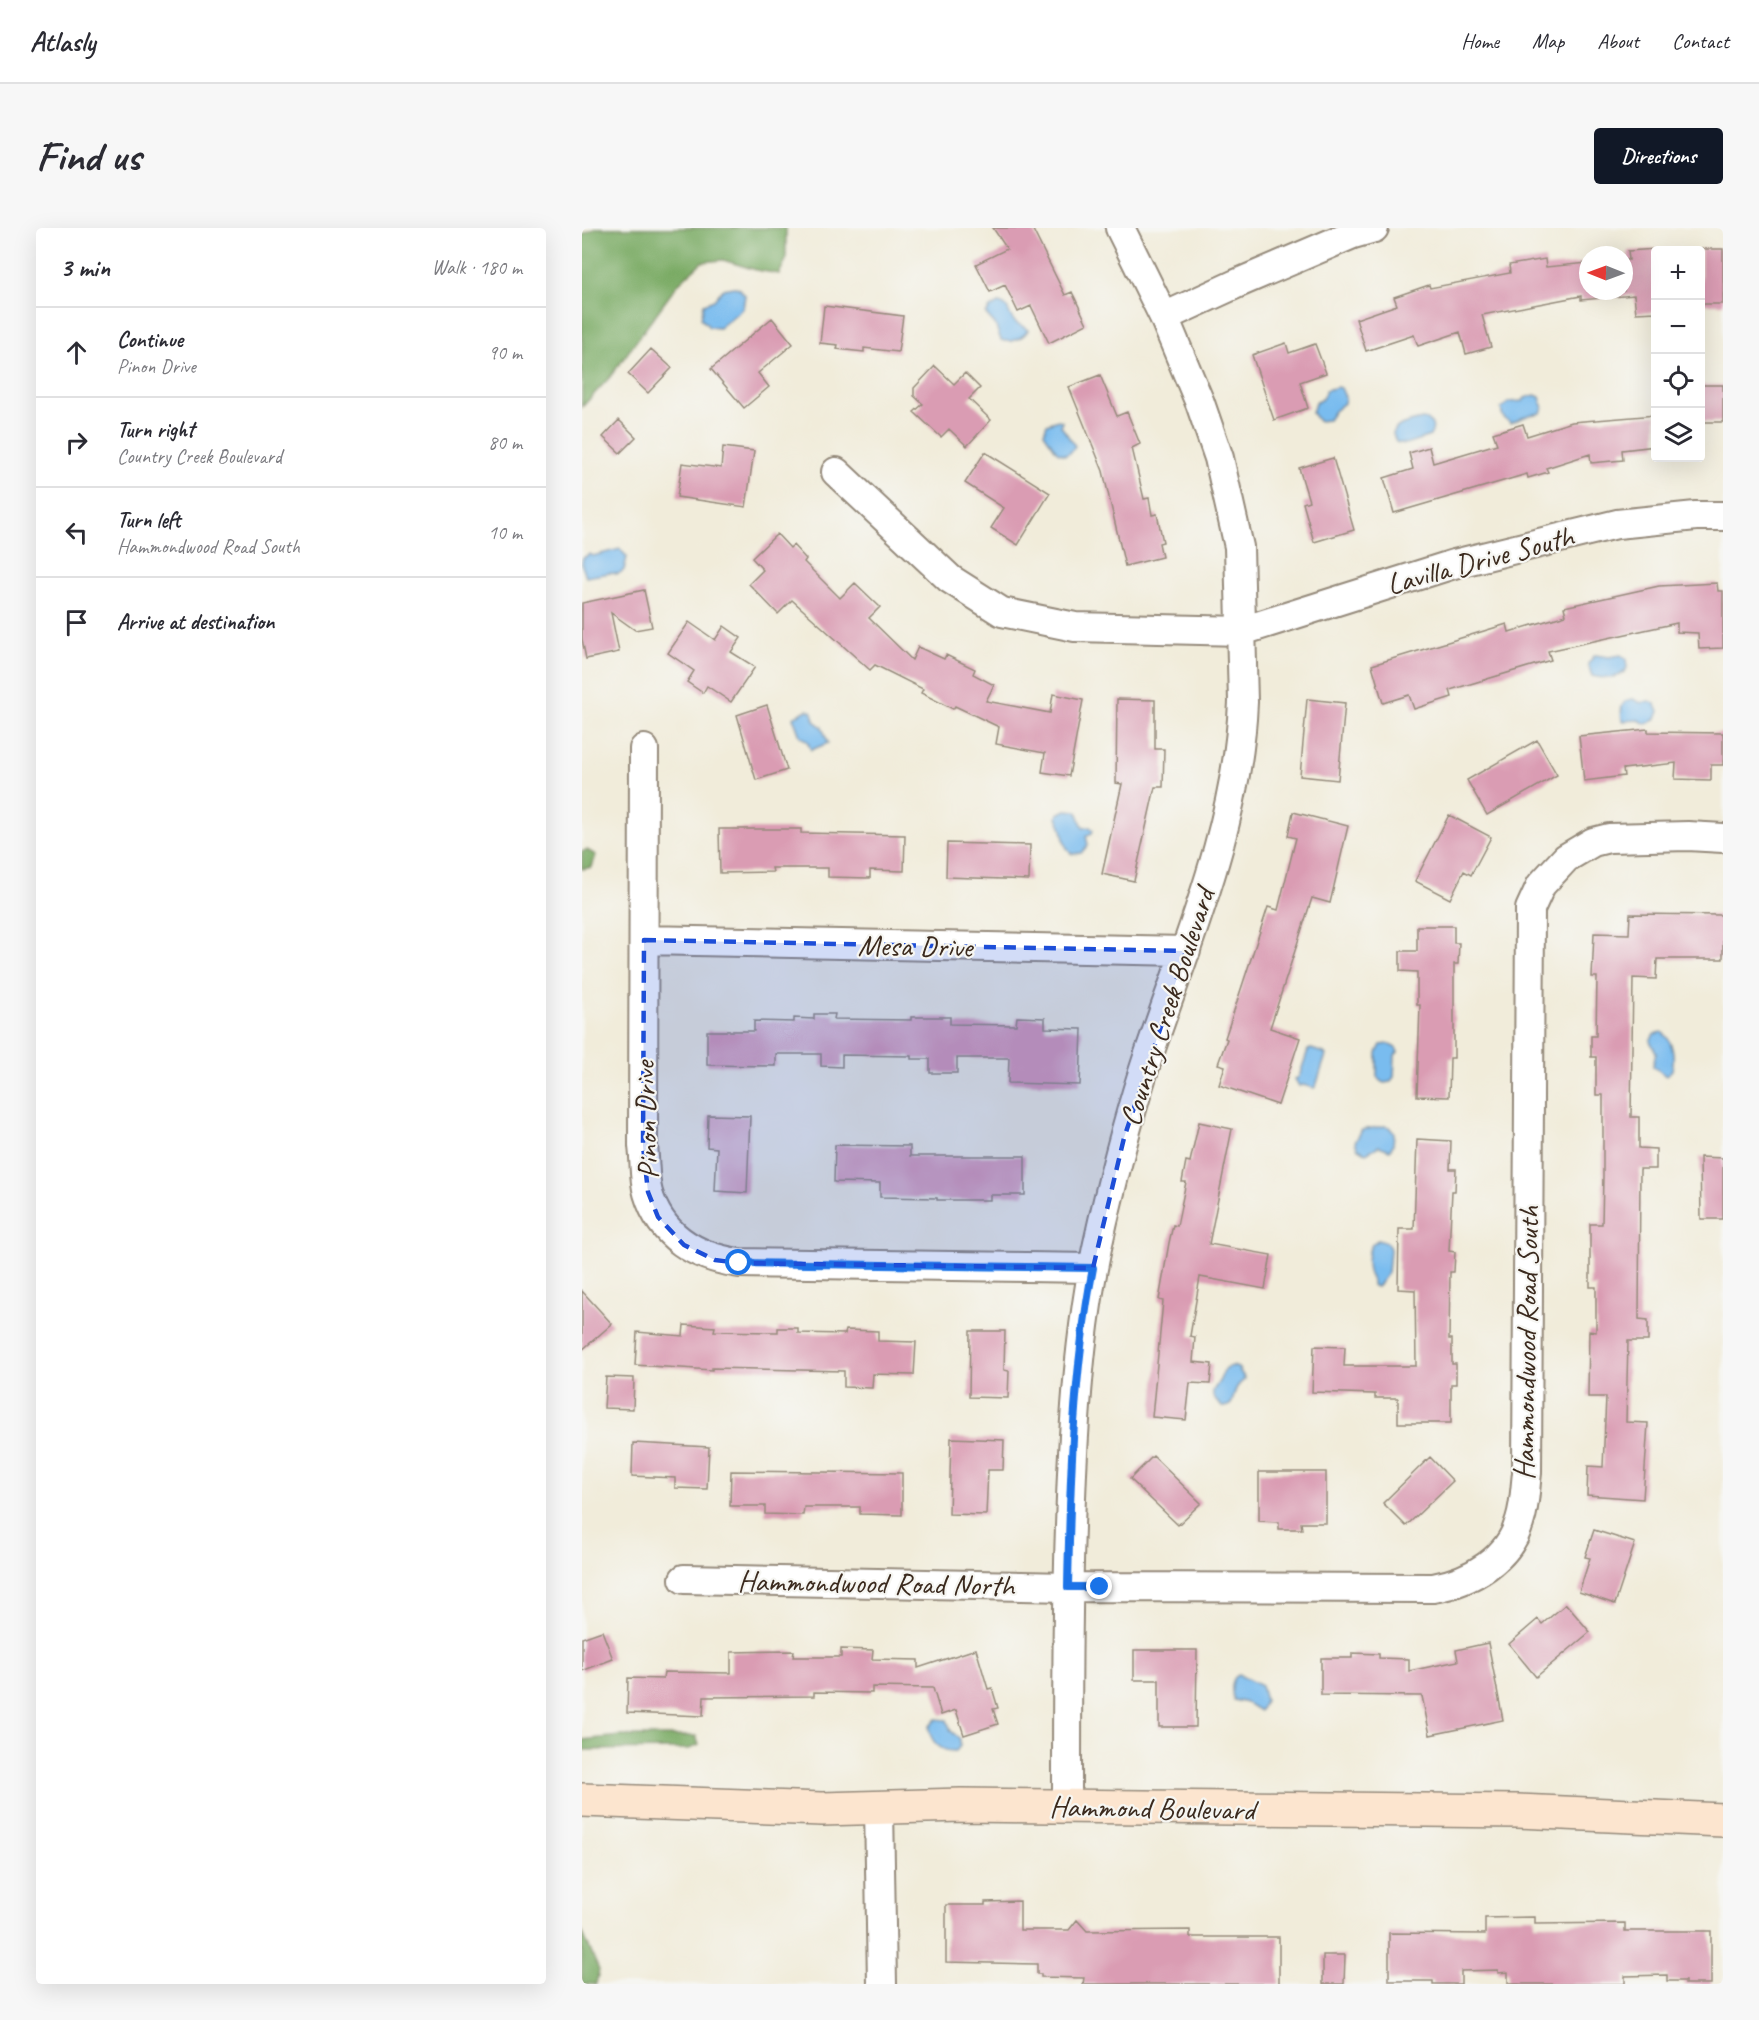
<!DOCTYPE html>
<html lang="en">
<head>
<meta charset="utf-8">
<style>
  body { margin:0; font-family:Caveat,sans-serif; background:#f7f7f7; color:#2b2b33 }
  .controls { position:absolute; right:18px; top:18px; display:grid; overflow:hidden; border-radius:6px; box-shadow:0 6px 24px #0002 }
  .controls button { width:54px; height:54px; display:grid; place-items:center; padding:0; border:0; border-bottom:2px solid #e1e1e2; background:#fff; color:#2b2b33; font:30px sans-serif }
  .compass { position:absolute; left:997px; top:18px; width:54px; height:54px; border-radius:50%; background:#fff; box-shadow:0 6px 24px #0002; rotate:271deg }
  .stop { position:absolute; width:18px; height:18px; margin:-14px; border:4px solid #1a73e8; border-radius:50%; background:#fff }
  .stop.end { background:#1a73e8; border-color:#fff; box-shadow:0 2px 6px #0008 }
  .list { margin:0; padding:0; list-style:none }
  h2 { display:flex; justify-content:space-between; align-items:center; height:78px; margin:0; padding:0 24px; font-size:26px }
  h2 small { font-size:20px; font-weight:400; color:#7c7c81 }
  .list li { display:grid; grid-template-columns:39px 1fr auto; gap:18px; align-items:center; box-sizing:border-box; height:90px; padding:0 24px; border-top:2px solid #e1e1e2 }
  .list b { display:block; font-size:22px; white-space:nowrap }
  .list p { margin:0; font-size:20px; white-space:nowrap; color:#7c7c81 }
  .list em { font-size:20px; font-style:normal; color:#7c7c81 }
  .icon { flex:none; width:33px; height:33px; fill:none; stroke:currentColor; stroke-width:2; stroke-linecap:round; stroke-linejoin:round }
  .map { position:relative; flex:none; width:1141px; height:1756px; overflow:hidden; border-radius:6px }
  header { display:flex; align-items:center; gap:36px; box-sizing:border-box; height:84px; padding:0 30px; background:#fff; border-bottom:2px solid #e1e1e2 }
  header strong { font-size:28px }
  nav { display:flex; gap:33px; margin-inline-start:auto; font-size:21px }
  .intro { display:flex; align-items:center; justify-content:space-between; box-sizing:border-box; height:144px; padding:0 36px }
  h1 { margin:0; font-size:42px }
  .button { padding:15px 27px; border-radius:6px; background:#111827; color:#fff; font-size:21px; font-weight:700 }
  main { display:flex; gap:36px; padding:0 36px }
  aside { flex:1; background:#fff; border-radius:6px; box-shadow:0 6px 24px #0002 }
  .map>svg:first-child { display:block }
  .forest { fill:#79aa64; stroke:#5a6a41; stroke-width:1.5 }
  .water { fill:#79bcef; stroke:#5a7386; stroke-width:1.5 }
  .building { fill:#da9cb3 }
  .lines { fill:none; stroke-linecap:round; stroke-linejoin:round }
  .street-casing { stroke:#968b7c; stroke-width:32 }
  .secondary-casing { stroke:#968b7c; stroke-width:36 }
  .street { stroke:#fff; stroke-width:28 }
  .secondary { stroke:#fce5cf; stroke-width:33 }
  .route { stroke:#1a73e8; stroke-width:8 }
  .marked { fill:#1d4ed8; fill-opacity:0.2; stroke:#1d4ed8; stroke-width:4.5; stroke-dasharray:12 8; stroke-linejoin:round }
  .labels { text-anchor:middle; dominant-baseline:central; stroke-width:4.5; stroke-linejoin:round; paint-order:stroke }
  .street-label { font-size:30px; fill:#3b2a1e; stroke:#f6f6f2 }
</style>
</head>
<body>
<header>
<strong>Atlasly</strong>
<nav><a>Home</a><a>Map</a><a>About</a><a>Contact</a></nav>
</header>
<div class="intro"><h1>Find us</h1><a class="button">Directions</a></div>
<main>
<aside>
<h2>3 min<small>Walk · 180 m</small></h2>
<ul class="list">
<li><svg class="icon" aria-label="ahead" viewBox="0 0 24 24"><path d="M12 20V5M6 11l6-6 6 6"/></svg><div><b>Continue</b><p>Pinon Drive</p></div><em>90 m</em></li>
<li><svg class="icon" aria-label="right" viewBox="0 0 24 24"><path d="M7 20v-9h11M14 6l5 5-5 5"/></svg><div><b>Turn right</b><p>Country Creek Boulevard</p></div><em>80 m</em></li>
<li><svg class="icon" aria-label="left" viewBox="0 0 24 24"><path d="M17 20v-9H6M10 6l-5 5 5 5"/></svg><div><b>Turn left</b><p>Hammondwood Road South</p></div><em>10 m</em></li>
<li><svg class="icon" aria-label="arrive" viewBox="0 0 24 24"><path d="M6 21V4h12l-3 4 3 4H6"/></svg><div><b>Arrive at destination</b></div></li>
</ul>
</aside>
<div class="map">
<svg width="1141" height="1756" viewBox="0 0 1141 1756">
  <rect width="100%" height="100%" fill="#f6f6f2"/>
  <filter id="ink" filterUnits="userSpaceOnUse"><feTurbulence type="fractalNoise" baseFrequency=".0167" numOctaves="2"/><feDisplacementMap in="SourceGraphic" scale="12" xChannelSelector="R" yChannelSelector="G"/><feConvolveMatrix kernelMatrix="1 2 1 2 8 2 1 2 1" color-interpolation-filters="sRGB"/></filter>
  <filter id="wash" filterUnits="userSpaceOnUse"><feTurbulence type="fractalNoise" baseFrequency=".008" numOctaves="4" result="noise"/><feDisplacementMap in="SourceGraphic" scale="24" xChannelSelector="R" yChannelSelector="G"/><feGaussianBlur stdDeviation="1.35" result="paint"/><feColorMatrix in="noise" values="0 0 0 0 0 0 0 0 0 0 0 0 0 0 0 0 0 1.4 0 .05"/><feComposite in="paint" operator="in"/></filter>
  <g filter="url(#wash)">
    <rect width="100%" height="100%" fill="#f1ecda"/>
    <path class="forest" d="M 14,0 L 204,0 L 204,32 L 197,46 L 174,42 L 141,32 L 120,34 L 96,56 L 28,149 L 0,179 L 0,7 Z
      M 5,622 L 14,627 L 10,639 L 0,641 L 0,623 Z
      M 39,1508 L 114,1508 L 117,1517 L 107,1521 L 0,1522 L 0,1512 Z
      M 0,1703 L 17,1742 L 14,1756 L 0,1756 Z"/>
    <path class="water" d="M 152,59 L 157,60 L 163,67 L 161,80 L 137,100 L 127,99 L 119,90 L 122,76 L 132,72 L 141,61 Z
      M 416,75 C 429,77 425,86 432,93 C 436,97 442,98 446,102 C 441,110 429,116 419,112 L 413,96 L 404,86 L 408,80 Z
      M 756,159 L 759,160 L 763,169 L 762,175 L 752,183 L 746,192 L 736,193 L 730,185 L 733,175 L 740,171 L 744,162 Z
      M 953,167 L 958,169 L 961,180 L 959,185 L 947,187 L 929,195 L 921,189 L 919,181 L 927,174 L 941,173 L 943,170 Z
      M 840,191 C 851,192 853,200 848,208 L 823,216 L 814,214 L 811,206 C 814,195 829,194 840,191 Z
      M 476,192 L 480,193 L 479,198 L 493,218 L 488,225 L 483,227 L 475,224 L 462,205 L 465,196 Z
      M 38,321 L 45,329 L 42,342 L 36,346 L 28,345 L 4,349 L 0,337 L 1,330 L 8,326 L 11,328 Z
      M 1013,427 L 1027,429 L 1039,427 L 1044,431 L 1045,440 C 1038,452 1023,451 1010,448 L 1006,436 Z
      M 1051,471 L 1059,475 L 1067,473 L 1072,475 L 1077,483 L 1074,491 L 1064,496 L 1057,492 L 1040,493 C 1039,483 1037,473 1051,471 Z
      M 225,482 L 230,483 L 232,493 L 240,499 L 246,515 L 229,522 L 225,513 L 218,508 L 211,489 Z
      M 484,582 L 495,583 L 501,600 L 508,599 L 511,602 L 510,605 L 504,608 L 506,617 L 499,625 L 490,626 C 478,617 484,601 475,590 L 476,586 Z
      M 1080,804 C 1091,813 1093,828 1090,842 L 1084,848 L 1071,838 L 1074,824 L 1068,813 L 1072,806 Z
      M 806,816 L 814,820 L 816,824 L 813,827 L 812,849 L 808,854 L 802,855 L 795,849 L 795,825 L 799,817 Z
      M 729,821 L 742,825 L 744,827 L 734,858 L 732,860 L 721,857 L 717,858 L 713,851 L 717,849 L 726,822 Z
      M 802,898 L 807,899 L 812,905 L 811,917 L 808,922 L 797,918 L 784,925 L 776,921 L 773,914 L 780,902 Z
      M 796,1012 L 805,1015 L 808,1021 L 806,1045 L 795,1059 L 790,1057 C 791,1050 787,1050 786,1043 C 784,1032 785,1017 796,1012 Z
      M 650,1138 L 656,1140 L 663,1151 C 660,1154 657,1156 655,1159 C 649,1169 654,1179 640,1179 L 631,1168 L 631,1163 L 638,1152 L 643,1140 Z
      M 657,1447 L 679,1458 L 683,1473 L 678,1483 L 665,1475 L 652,1472 C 649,1464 648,1450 657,1447 Z
      M 354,1491 L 365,1492 L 369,1503 L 378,1511 L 378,1518 L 374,1523 C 359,1524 348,1514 347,1499 Z"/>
    <g id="blocks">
      <path class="building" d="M 411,0 L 450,0 L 483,67 L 490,64 L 505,96 L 467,115 L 449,78 L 436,84 L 423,57 L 408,64 L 394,36 L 425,21 Z
        M 1074,21 L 1074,84 L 1054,85 L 1052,67 L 999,72 L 999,68 L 900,87 L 909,119 L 884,126 L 878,104 L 836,118 L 832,107 L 784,123 L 774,91 L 815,77 L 812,69 L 847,57 L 848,60 L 928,45 L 927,37 L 963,31 L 964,39 L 1006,35 L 1006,63 L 1042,63 L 1042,32 L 1047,32 L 1046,23 Z
        M 1119,21 L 1141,21 L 1141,76 L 1119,76 Z
        M 242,78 L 321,88 L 316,124 L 282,120 L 282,124 L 255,121 L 256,117 L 238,115 Z
        M 190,90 L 211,116 L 176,145 L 187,159 L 162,180 L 129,141 Z
        M 704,115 L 707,125 L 733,116 L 744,145 L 718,154 L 726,180 L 692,192 L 670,127 Z
        M 69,121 L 90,140 L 66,165 L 46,146 Z
        M 353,138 L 372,156 L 383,145 L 398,160 L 387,171 L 409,192 L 385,218 L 367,201 L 359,209 L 332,184 L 341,176 L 332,168 L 332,160 Z
        M 518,147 L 535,188 L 545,184 L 558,216 L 550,220 L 562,271 L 567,270 L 570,287 L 575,286 L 581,314 L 577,315 L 580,329 L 543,338 L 521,243 L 487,159 Z
        M 1119,157 L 1141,157 L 1141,194 L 1119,194 Z
        M 1074,187 L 1074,218 L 1040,222 L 1041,232 L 1009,235 L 1008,226 L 964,240 L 966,244 L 946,250 L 945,246 L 812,285 L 802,250 L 831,241 L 827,225 L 847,219 L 851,235 L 915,216 L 911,205 L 941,196 L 945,208 L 990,194 Z
        M 37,192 L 54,209 L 38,225 L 21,209 Z
        M 141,219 L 172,223 L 164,279 L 95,269 L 100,235 L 139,240 Z
        M 403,224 L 468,265 L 436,317 L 409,300 L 422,280 L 383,255 Z
        M 751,230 L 772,302 L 732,314 L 721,275 L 727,273 L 717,240 Z
        M 195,306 L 208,320 L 211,317 L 224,331 L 222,334 L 258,370 L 273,355 L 298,379 L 287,390 L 330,432 L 336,419 L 362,431 L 364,427 L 393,441 L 391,446 L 412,457 L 404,473 L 468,485 L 471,466 L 501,472 L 487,548 L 460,544 L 463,525 L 414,516 L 417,499 L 373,478 L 371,481 L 339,465 L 341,461 L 293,437 L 288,442 L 210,372 L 196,386 L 167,356 L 181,342 L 170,330 Z
        M 1135,355 L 1136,363 L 1141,363 L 1141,420 L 1117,421 L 1116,405 L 1095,404 L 1095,395 L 966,423 L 969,432 L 868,462 L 870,469 L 832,481 L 827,467 L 801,475 L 790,437 L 925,396 L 927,404 L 984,387 L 982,379 L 1077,358 Z
        M 62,362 L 70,399 L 53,402 L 29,385 L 37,424 L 4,431 L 0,411 L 0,375 Z
        M 107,394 L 133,412 L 142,398 L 159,410 L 149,424 L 173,439 L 149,474 L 125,458 L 121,465 L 105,454 L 112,443 L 86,425 Z
        M 535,471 L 573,472 L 573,521 L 582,521 L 581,559 L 573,559 L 552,653 L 520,646 L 540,556 L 534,555 Z
        M 725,471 L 763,475 L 756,552 L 718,548 Z
        M 185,477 L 205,542 L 174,552 L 155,487 Z
        M 1066,501 L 1066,504 L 1141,505 L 1141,537 L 1129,537 L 1129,552 L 1093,551 L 1094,535 L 1041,541 L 1042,548 L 1002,553 L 997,508 Z
        M 955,512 L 975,547 L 905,587 L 885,552 Z
        M 711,584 L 766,598 L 748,675 L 730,670 L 688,800 L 718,810 L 696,877 L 637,857 L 643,838 L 636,836 L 645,811 L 643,810 L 686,679 L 696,682 L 714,610 L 706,608 Z
        M 867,587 L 909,609 L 889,647 L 882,643 L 868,671 L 833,653 Z
        M 137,601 L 219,601 L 219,605 L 323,607 L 322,643 L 288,642 L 288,650 L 246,649 L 246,640 L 190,640 L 191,644 L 138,645 Z
        M 365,615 L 448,617 L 447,652 L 364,649 Z
        M 1048,686 L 1141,687 L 1141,731 L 1075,731 L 1074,751 L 1051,750 L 1049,889 L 1057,889 L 1057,920 L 1074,921 L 1074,941 L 1058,941 L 1057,1091 L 1066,1092 L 1066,1113 L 1046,1113 L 1044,1194 L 1066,1195 L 1061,1271 L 1005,1267 L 1006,1238 L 1021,1239 L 1024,1169 L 1006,1169 L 1007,1103 L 1014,1104 L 1014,1059 L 1008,1059 L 1008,996 L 1020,996 L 1021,948 L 1021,867 L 1014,867 L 1014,829 L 1009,829 L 1009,808 L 1014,808 L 1015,749 L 1010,749 L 1012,705 L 1047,706 Z
        M 835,698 L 872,698 L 872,715 L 877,715 L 876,736 L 872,736 L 872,830 L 868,830 L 867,869 L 835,868 L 838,777 L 835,777 L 835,744 L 818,743 L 818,723 L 835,723 Z
        M 232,786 L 253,786 L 252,791 L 329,792 L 329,789 L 368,789 L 368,796 L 434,797 L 435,789 L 463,790 L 463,800 L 500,801 L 498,857 L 426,855 L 427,830 L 375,830 L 375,845 L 348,845 L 348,831 L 329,831 L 329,828 L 260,827 L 260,839 L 239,838 L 239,826 L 194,826 L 194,838 L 125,837 L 125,803 L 172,803 L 172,793 L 212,794 L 212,790 L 232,791 Z
        M 126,887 L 168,888 L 165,965 L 133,963 L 135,920 L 125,919 Z
        M 617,894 L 650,901 L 627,1016 L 689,1027 L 683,1061 L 618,1049 L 608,1108 L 613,1109 L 611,1134 L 630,1136 L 628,1156 L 608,1155 L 604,1192 L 570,1189 L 581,1073 L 577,1072 L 587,1015 L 591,997 L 595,998 L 604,954 L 600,954 L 604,933 L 608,934 Z
        M 835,911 L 869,913 L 868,941 L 874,941 L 873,963 L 870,963 L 867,1023 L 873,1024 L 872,1044 L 868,1044 L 867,1111 L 870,1111 L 870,1136 L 874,1136 L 874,1156 L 869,1156 L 869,1195 L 816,1195 L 816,1170 L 793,1170 L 793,1166 L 730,1164 L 732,1118 L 763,1119 L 762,1138 L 834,1138 L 833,1062 L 816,1061 L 817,1001 L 832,1001 Z
        M 253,917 L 328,918 L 328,928 L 443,928 L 443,967 L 408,967 L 408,972 L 355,972 L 355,970 L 298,969 L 298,955 L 252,954 Z
        M 1118,929 L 1141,930 L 1141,991 L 1119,991 Z
        M 0,1063 L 30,1096 L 0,1122 Z
        M 102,1097 L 133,1099 L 132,1103 L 196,1104 L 196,1100 L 216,1100 L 216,1105 L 263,1106 L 264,1102 L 296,1103 L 296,1113 L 334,1114 L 332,1147 L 291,1146 L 290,1160 L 262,1159 L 262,1143 L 130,1140 L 130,1142 L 53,1137 L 55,1104 L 101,1108 Z
        M 388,1103 L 423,1103 L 422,1142 L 427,1143 L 426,1170 L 387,1169 Z
        M 24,1149 L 52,1150 L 51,1181 L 22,1180 Z
        M 369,1210 L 422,1212 L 421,1242 L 406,1242 L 404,1287 L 367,1286 Z
        M 51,1215 L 127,1219 L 125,1261 L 93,1260 L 93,1250 L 50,1248 Z
        M 571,1228 L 619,1275 L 596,1297 L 548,1251 Z
        M 848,1229 L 871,1253 L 824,1298 L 801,1275 Z
        M 149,1243 L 320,1245 L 320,1287 L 278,1286 L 278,1279 L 222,1279 L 221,1287 L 183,1286 L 183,1278 L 148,1278 Z
        M 677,1244 L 744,1244 L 744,1295 L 719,1295 L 720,1301 L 697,1301 L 697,1294 L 677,1293 Z
        M 1012,1302 L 1053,1315 L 1033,1376 L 997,1364 L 1008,1330 L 1003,1329 Z
        M 984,1376 L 1008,1404 L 954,1449 L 927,1416 L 956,1391 L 960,1396 Z
        M 20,1403 L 31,1431 L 0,1443 L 0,1410 Z
        M 906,1415 L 921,1492 L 848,1507 L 840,1468 L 739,1467 L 739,1430 L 770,1430 L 770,1425 L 797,1426 L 797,1430 L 827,1431 L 827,1443 L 876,1433 L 874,1422 Z
        M 259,1421 L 291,1422 L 290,1431 L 336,1432 L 336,1440 L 394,1421 L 406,1461 L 410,1460 L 416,1480 L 411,1481 L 416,1496 L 382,1507 L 374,1482 L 359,1487 L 351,1460 L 290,1459 L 290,1465 L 232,1464 L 232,1468 L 122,1469 L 121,1488 L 45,1485 L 46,1450 L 81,1451 L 82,1444 L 149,1445 L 149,1424 L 212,1423 L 211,1429 L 259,1429 Z
        M 552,1422 L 615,1422 L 614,1499 L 577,1499 L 577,1452 L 552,1452 Z
        M 438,1673 L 438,1702 L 487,1702 L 495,1692 L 505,1703 L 608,1702 L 608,1709 L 697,1709 L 697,1756 L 501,1756 L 502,1750 L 459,1749 L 459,1746 L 455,1746 L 455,1736 L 364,1734 L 364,1677 L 403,1677 L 403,1674 Z
        M 953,1689 L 953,1696 L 1043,1695 L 1043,1703 L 1129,1703 L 1129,1756 L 1103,1756 L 1103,1753 L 1085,1753 L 1085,1747 L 1043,1748 L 1043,1756 L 926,1756 L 926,1744 L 916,1745 L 916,1742 L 879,1743 L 879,1756 L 851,1756 L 851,1753 L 807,1753 L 807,1705 L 903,1706 L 903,1690 Z
        M 741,1727 L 763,1727 L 762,1756 L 741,1756 Z"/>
    </g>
  </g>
  <g filter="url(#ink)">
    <use href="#blocks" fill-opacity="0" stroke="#968b7c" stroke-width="1.5"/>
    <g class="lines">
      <g class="street-casing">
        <path id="street" d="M 582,89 L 654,56 L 771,6 L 792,0
          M 254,244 L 368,351 L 420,384 L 493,399 L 660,403 L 872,336 L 1035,296 L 1114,288 L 1141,288
          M 62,521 L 61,918 C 63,933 62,951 66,965 C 79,1009 114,1029 157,1035 L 511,1040
          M 62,712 L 604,723
          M 102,1351 L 486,1359 L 851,1360 C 888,1354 928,1331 938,1292 C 943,1277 943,1260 945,1245 L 948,681 L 959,657 L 984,630 L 1011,614 L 1027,610 L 1106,608 L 1141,610
          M 297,1579 L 300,1756
          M 485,1580 C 485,1468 485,1357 490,1245 C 494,1160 501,1076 521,993 C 534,938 548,883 566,829 C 605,714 656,597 661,474 L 657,319 L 637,230 L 618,175 L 582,89 L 538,0"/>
      </g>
      <g class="secondary-casing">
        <path id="secondary" d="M 0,1572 L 240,1581 L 379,1577 L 936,1583 L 1141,1592"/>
      </g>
      <use href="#street" class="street"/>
      <use href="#secondary" class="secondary"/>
    </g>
  </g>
  <g class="lines" filter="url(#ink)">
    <path class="route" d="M 157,1035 L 511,1040 C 491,1144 488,1253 486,1359 L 518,1359"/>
  </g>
  <path class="marked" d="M 62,712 L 604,723 L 542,910 L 511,1040 L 157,1035 L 133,1032 L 102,1017 L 76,989 L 66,964 L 61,918 Z"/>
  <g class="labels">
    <g class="street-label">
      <text transform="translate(898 332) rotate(-15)">Lavilla Drive South</text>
      <text transform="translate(333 718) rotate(1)">Mesa Drive</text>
      <text transform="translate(585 779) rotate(-72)">Country Creek Boulevard</text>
      <text transform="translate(64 892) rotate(-92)">Pinon Drive</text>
      <text transform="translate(944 1115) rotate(-89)">Hammondwood Road South</text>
      <text transform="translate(294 1355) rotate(1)">Hammondwood Road North</text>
      <text transform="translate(570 1580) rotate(1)">Hammond Boulevard</text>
    </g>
  </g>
</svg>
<div class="controls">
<button>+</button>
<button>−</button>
<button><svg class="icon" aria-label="locate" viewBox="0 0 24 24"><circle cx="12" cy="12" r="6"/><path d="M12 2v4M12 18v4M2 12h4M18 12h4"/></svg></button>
<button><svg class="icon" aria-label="layers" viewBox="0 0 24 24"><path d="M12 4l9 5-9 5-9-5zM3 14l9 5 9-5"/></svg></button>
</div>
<svg class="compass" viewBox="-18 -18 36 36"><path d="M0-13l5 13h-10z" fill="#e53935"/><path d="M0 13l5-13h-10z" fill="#7c7c81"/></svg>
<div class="stop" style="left:157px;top:1035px"></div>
<div class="stop end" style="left:518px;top:1359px"></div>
</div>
</main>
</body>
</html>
